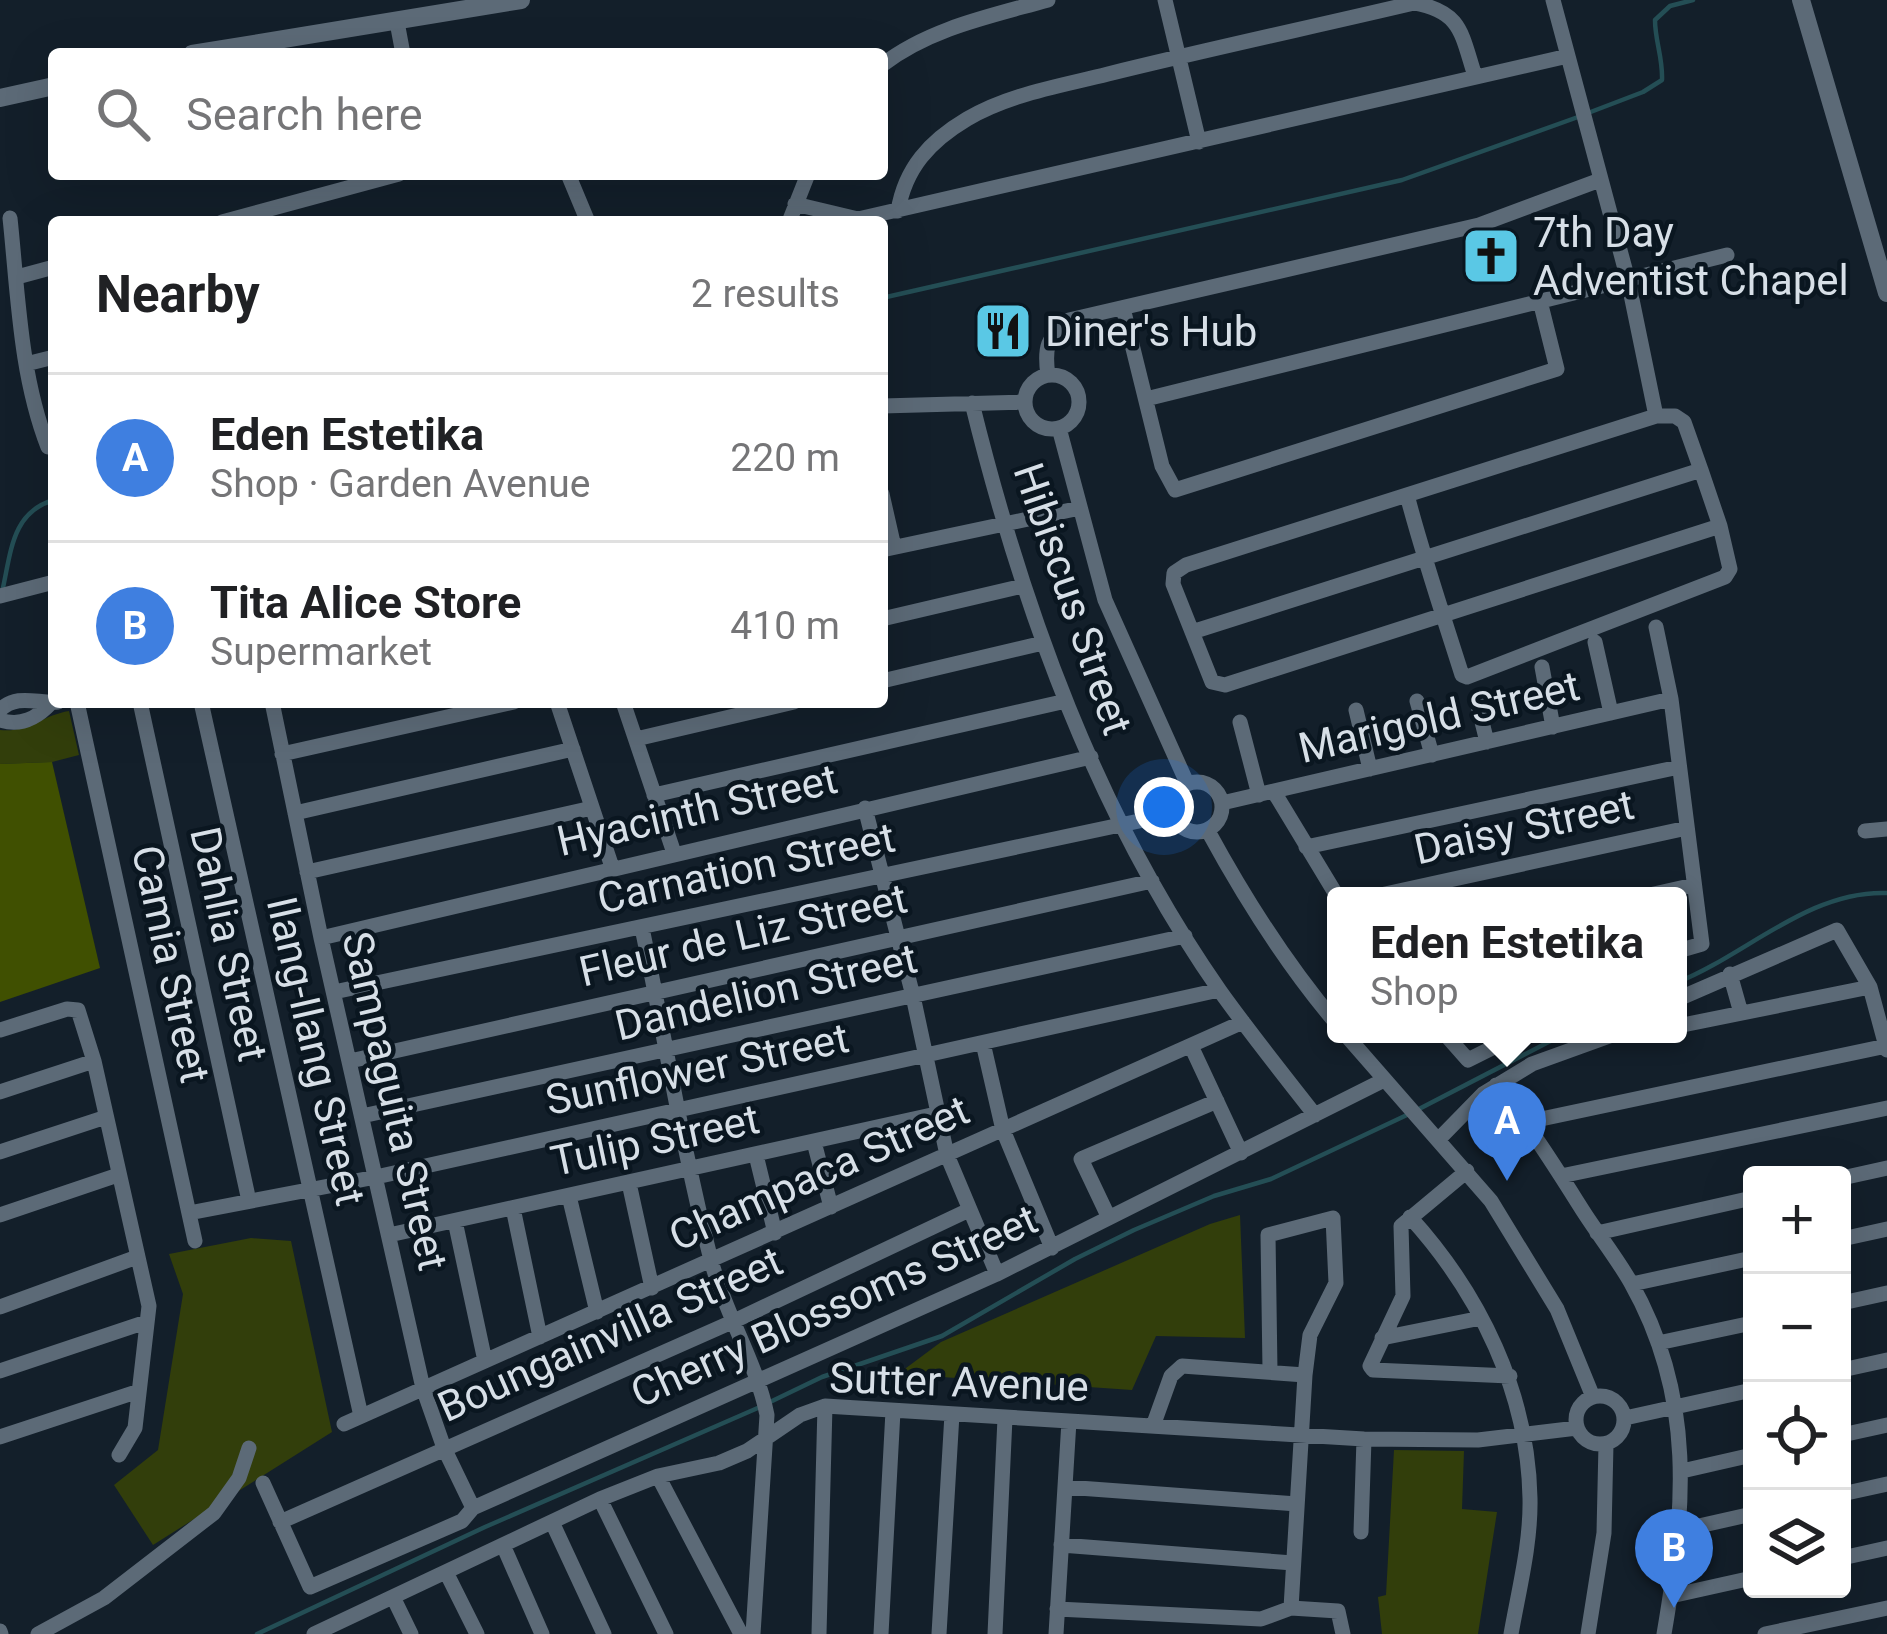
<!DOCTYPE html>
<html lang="en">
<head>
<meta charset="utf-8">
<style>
  body { margin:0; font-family:Roboto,sans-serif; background:#f2f2f2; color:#202124 }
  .controls { position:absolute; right:36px; bottom:36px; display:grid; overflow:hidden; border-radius:12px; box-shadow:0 12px 48px #0002 }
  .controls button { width:108px; height:108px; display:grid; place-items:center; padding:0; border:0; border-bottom:3px solid #e0e0e0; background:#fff; color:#202124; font:60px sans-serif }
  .you { position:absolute; left:1164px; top:807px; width:42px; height:42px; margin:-30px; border:9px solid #fff; border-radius:50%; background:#1a73e8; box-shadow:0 0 0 18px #1a73e833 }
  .badge { display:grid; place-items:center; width:78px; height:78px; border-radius:50%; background:#0f766e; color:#fff; font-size:39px; font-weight:700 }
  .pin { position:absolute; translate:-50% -99px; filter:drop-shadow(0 3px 6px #0008) }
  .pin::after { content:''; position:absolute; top:63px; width:42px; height:36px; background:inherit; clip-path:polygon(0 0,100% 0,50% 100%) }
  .popup { position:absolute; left:1327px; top:887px; width:360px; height:156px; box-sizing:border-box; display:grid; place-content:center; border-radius:12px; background:#fff; filter:drop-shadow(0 3px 9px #0005); font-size:39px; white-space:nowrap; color:#757577 }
  .popup b { font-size:45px; color:#202124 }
  .popup::after { content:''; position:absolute; left:50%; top:100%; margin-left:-24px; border:24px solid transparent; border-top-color:#fff }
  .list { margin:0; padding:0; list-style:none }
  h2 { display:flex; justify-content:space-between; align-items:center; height:156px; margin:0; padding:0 48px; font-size:51px }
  h2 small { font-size:39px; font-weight:400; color:#757577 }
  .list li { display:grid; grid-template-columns:78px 1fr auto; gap:36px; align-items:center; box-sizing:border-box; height:168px; padding:0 48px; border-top:3px solid #e0e0e0 }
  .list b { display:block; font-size:45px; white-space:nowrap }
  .list p { margin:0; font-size:39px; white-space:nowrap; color:#757577 }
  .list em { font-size:39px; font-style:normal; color:#757577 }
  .icon { flex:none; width:66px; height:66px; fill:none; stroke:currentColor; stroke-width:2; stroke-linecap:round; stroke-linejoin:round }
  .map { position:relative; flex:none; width:1887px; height:1634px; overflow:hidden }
  .search { position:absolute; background:#fff; box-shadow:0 12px 48px #0002; left:48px; top:48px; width:840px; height:132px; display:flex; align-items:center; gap:30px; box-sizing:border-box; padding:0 42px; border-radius:12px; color:#757577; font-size:45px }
  .panel { position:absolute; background:#fff; box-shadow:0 12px 48px #0002; left:48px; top:216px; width:840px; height:492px; border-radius:12px }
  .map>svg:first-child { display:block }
  .green { fill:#323e0b }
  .forest { fill:#405001 }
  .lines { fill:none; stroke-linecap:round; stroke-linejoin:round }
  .stream { stroke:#244e55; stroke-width:4.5 }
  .minor { stroke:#5c6a77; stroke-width:15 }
  .tertiary { stroke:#5c6a77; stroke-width:18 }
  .labels { text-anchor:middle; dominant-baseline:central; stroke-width:9; stroke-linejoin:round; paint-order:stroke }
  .poi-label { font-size:42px; fill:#d7dfe7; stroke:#0a1620; text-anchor:start }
  .street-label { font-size:42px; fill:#d7dfe7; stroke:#0a1620 }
</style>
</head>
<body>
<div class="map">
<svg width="1887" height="1634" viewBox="0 0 1887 1634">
  <rect width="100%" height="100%" fill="#131f2a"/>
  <path class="green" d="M 69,711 L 79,755 L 52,762 L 0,764 L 0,730 C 28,733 43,715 69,711 Z
    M 1240,1215 L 1245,1338 L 1156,1336 L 1132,1390 L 898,1374 L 941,1342 L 1210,1224 Z
    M 251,1238 L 291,1241 L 332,1432 L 153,1545 L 114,1485 L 158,1450 L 183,1294 L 169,1254 Z
    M 1394,1450 L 1464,1451 L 1462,1509 L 1497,1512 L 1478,1634 L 1382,1634 L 1378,1597 L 1386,1595 Z"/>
  <path class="forest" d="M 52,762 L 100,968 L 0,1002 L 0,764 Z"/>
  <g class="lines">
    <path class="stream" d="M 1588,113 L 1643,92 L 1662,80 C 1663,58 1655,41 1655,20 L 1670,6 L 1693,0
      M 882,298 L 1402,180 L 1578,117
      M 2,592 C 11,554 11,512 54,500
      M 1678,982 C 1746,955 1809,890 1887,893
      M 1419,1109 L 1564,1034
      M 770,1402 L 822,1377 L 942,1336 L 1075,1259 L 1134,1230 L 1214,1196 L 1271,1179 L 1409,1114
      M 257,1634 L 485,1527 L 760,1407"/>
    <path class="minor" d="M 1165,0 L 1199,142
      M 397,22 L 403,54
      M 882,65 C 930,28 991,16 1048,0
      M 568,174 L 588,222
      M 795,204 L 858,219 L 1568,56
      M 898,211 C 905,168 930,141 967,119 C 1009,94 1061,86 1108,74 C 1209,49 1312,27 1414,3 C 1462,12 1461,33 1475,76
      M 10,218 C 18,294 20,375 48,447 L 54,445
      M 222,222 L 399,174
      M 789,222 L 808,174
      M 17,277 L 54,267
      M 1123,308 L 1162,466 L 1175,490 L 1557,369 L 1540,301
      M 26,364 L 54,357
      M 1048,375 C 1044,348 1047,337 1069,320 L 1479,225 L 1600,180
      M1025 402a27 27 0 1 1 54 0a27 27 0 1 1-54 0Z
      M 1146,399 L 1727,255
      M 972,403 C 1023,610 1097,815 1220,991 C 1250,1033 1283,1074 1315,1115
      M 882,406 L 1025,402
      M 1656,416 L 1675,416 L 1684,422 L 1701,470
      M 1059,428 L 1105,600 L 1187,783
      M 882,494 L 894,547
      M 1407,495 C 1423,556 1443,615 1462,675 L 1467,677 L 1725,577 L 1730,569 L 1720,526 L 1225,685 L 1212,682 L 1173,584 L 1174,573 L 1186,565 L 1656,416 L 1628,280 L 1553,0
      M 882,550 L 1080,508
      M 0,596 L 54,582
      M 882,619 L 1023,586
      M 1656,627 L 1671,699 L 1702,944 L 1678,951
      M 1192,632 L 1701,470 L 1720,526
      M 1595,642 L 1611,713
      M 1542,667 L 1553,727
      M 882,681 L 1043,643
      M 1476,698 L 1487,742
      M 1417,701 L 1432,755
      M 77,702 L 195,1241
      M 140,702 L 249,1201
      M 201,702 L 361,1416
      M 272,702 L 321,938 L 423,1388 L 444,1448 L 473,1508
      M 557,702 L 612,867
      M 623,702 L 674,853
      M 0,710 C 17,693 38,704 58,702
      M 1356,710 L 1370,769
      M 0,720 C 21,727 37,718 51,703
      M 1240,722 L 1259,795
      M 636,739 L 794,702
      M 282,754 L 514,702
      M1172 807a25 25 0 1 1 50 0a25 25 0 1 1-50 0Z
      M 1274,792 L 1337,896
      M 654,795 L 1066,701
      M 1222,803 L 1671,699
      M 865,808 L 913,996 L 947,1155 L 997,1274
      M 295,813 L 573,749
      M 1208,831 C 1245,899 1286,964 1336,1023
      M 1865,831 L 1887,829
      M 1306,847 L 1679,767
      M 307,872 L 592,808
      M 1376,896 L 1687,828
      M 1645,896 L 1694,885
      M 642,928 C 665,1038 683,1151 711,1260 C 725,1314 756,1361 767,1415 L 753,1634
      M 321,938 L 1091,757
      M 1730,974 L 1741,1013
      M 334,992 L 1172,814
      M 1678,999 L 1837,930 L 1870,987 L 1887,1050
      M 1678,1026 L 1870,987
      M 0,1030 L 67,1009 L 78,1010 L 94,1061 L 149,1306 L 135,1428 L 119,1455
      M 1345,1034 L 1491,1201 L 1557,1309 L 1593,1397
      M 1445,1034 L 1468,1060 L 1520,1034
      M 983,1043 L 1003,1130 L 1052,1248
      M 1191,1046 L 1241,1153
      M 350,1061 L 1152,881
      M 1496,1085 C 1530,1126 1557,1170 1585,1214 C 1600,1237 1618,1260 1631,1283 C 1696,1398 1685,1511 1664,1634
      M 0,1092 L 94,1061
      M 362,1116 L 1185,936
      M 1527,1122 L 1886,1046
      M 1438,1140 L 1483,1094 L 1532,1064 L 1615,1034
      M 814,1142 L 831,1207
      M 0,1152 L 106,1117
      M 756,1155 L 775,1233
      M 1467,1171 L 1401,1226 L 1403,1296 L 1370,1366 L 1373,1370 L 1510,1376
      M 1561,1176 L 1887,1108
      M 1842,1178 L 1887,1168
      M 629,1183 L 652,1288
      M 569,1196 L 597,1312
      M 513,1208 L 540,1337
      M 189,1213 L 376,1177 L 1219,990
      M 0,1215 L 118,1175
      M 1410,1217 C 1480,1294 1528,1393 1530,1498 C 1531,1543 1519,1589 1511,1634
      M 1109,1218 L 1081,1159 L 1217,1101
      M 455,1221 L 485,1361
      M 1597,1233 L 1752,1198
      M 389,1235 L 936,1114
      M 1842,1239 L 1887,1229
      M 1632,1284 L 1752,1258
      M 1842,1303 L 1887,1293
      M 0,1307 L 137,1257
      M 1382,1338 L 1481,1318
      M 1658,1343 L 1752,1323
      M 1270,1370 L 1268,1235 L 1333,1218 L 1336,1283 L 1310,1335 L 1305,1375 L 1291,1608
      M 1842,1370 L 1887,1360
      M 0,1371 L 146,1322
      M1576 1420a24 24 0 1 1 48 0a24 24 0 1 1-48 0Z
      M 1625,1418 L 1752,1390
      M 344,1424 L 1243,1022
      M 1153,1426 L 1171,1376 L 1182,1366 L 1305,1375
      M 1842,1435 L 1887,1425
      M 0,1437 L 139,1391
      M 1682,1471 L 1752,1455
      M 658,1476 L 741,1634
      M 263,1483 L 310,1587 L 462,1521 L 473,1508 L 997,1274 L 1384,1080
      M 1065,1487 L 1297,1504
      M 1842,1494 L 1887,1484
      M 600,1499 L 666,1634
      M 280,1522 L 732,1322 L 969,1210
      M 552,1522 L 604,1634
      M 1681,1530 L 1752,1514
      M 1361,1532 L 1364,1439
      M 503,1545 L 542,1634
      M 1061,1545 L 1293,1563
      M 1842,1558 L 1887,1548
      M 446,1572 L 477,1634
      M 1671,1596 L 1752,1578
      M 393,1597 L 411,1634
      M 1057,1609 L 1261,1619 L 1291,1608 L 1338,1611 L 1343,1634
      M 0,1631 L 1,1634
      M 38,1634 L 104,1598 L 214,1513 L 239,1478 L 249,1448
      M 314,1634 L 600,1499 L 658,1476 L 719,1463 L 747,1451 L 800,1415 L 825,1406 L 1364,1439 L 1478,1440 L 1577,1428
      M 819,1634 L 825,1406
      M 881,1634 L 893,1411
      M 939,1634 L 952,1414
      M 995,1634 L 1005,1418
      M 1056,1634 L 1069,1421
      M 1588,1634 L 1604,1533 L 1606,1444
      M 1765,1634 L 1887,1608"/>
    <path class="tertiary" d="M 1801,0 L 1887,293
      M 192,54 L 521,0
      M 0,98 L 54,86"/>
  </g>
  <defs>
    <g id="church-square" transform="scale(3)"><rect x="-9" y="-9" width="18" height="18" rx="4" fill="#5ac8e5" stroke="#0a1620"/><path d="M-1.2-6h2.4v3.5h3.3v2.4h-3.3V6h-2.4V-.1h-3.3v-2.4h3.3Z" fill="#111"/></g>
    <g id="restaurant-square" transform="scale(3)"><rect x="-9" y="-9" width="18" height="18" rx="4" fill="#5ac8e5" stroke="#0a1620"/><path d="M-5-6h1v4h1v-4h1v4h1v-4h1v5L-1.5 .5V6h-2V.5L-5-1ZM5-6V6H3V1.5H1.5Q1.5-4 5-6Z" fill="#111"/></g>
  </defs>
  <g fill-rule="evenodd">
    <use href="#church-square" x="1491" y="256"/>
    <use href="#restaurant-square" x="1003" y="331"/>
  </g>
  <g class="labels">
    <g class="poi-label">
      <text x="1533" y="232">7th Day<tspan x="1533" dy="48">Adventist Chapel</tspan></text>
      <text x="1045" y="331">Diner's Hub</text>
    </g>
    <g class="street-label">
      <text transform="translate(1073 599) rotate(71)">Hibiscus Street</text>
      <text transform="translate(1439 717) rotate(-13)">Marigold Street</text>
      <text transform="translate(697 810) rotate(-13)">Hyacinth Street</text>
      <text transform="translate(1524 827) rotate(-12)">Daisy Street</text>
      <text transform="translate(746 868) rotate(-12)">Carnation Street</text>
      <text transform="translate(743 935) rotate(-13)">Fleur de Liz Street</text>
      <text transform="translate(229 944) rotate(78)">Dahlia Street</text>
      <text transform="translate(171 964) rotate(78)">Camia Street</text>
      <text transform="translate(766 992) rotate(-13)">Dandelion Street</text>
      <text transform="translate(316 1051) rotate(77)">Ilang-Ilang Street</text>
      <text transform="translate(697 1069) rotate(-12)">Sunflower Street</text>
      <text transform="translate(395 1101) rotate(77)">Sampaguita Street</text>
      <text transform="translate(655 1140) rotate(-12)">Tulip Street</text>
      <text transform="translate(819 1173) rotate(-24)">Champaca Street</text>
      <text transform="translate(834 1306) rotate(-24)">Cherry Blossoms Street</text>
      <text transform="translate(610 1334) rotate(-24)">Boungainvilla Street</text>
      <text transform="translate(959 1382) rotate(2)">Sutter Avenue</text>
    </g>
  </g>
</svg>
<div class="controls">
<button>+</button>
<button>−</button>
<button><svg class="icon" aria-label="locate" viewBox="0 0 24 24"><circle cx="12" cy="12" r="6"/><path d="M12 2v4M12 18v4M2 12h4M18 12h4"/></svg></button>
<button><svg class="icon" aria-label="layers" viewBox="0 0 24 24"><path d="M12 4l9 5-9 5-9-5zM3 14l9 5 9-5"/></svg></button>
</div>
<div class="you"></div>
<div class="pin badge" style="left:1507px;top:1181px;background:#3f7fe0">A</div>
<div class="popup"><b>Eden Estetika</b>Shop</div>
<div class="pin badge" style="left:1674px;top:1608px;background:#3f7fe0">B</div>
<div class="search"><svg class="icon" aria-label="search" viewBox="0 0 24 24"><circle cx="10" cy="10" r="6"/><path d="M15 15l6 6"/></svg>Search here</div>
<section class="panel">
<h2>Nearby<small>2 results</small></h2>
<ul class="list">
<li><span class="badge" style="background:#3f7fe0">A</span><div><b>Eden Estetika</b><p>Shop · Garden Avenue</p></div><em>220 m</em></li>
<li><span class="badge" style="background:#3f7fe0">B</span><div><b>Tita Alice Store</b><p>Supermarket</p></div><em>410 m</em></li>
</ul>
</section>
</div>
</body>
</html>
